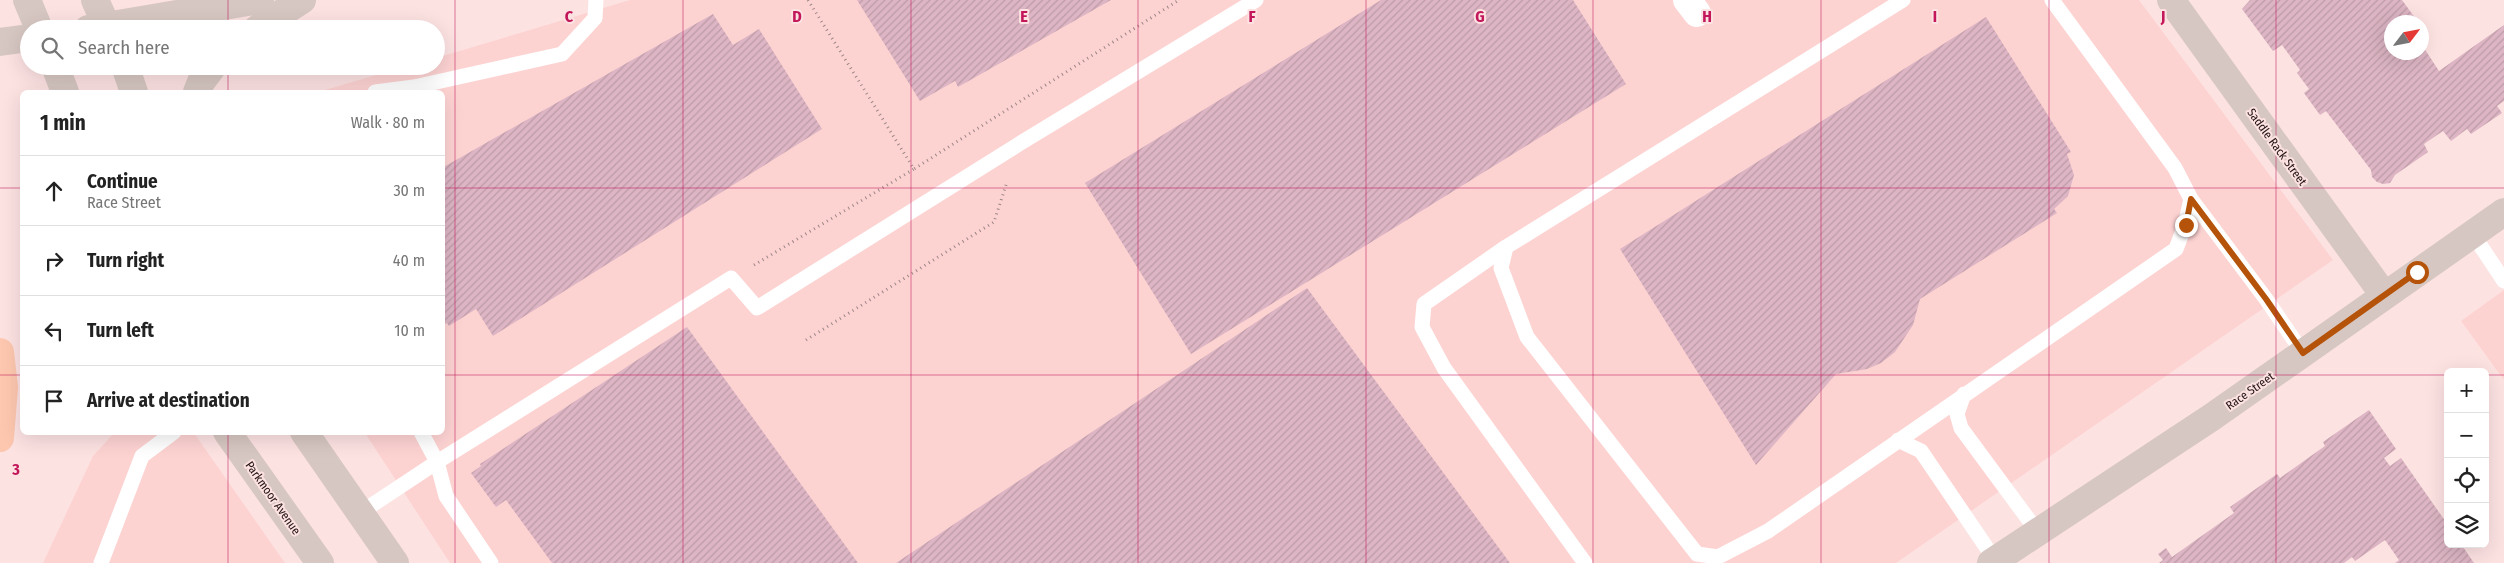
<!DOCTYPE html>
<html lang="en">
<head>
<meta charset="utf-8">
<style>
  body { margin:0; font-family:"Fira Sans Condensed",sans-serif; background:#f6f6f6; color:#222 }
  .controls { position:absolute; right:15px; bottom:15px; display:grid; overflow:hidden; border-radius:8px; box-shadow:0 5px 20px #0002 }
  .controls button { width:45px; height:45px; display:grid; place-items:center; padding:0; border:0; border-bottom:1px solid #e0e0e0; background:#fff; color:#222; font:25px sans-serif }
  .compass { position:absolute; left:2384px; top:15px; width:45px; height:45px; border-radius:50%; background:#fff; box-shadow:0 5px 20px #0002; rotate:58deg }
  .stop { position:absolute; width:15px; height:15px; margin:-11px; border:4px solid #b45309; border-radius:50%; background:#fff }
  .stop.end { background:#b45309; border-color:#fff; box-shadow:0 1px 5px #0008 }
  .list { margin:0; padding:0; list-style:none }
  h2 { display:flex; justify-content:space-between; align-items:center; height:65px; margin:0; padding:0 20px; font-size:21px }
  h2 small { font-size:16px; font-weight:400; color:#767676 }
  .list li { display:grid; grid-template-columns:32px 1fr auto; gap:15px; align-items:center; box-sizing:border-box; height:70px; padding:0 20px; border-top:1px solid #e0e0e0 }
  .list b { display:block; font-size:19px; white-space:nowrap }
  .list p { margin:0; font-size:16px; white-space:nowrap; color:#767676 }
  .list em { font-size:16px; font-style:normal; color:#767676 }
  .icon { flex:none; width:28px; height:28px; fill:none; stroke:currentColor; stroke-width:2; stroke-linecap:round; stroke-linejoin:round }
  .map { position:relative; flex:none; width:2504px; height:563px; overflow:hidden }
  .search { position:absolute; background:#fff; box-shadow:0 5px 20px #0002; left:20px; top:20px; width:425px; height:55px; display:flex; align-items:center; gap:12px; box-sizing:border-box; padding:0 18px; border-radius:28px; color:#767676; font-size:19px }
  .panel { position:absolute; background:#fff; box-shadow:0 5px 20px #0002; left:20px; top:90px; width:425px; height:345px; border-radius:8px }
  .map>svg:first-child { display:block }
  .built { fill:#fdd3d2 }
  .building { fill:url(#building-hatch) }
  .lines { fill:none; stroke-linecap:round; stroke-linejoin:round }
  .path { stroke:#9c8686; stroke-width:3; stroke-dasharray:1 4; stroke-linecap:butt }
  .lane { stroke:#fff; stroke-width:15 }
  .street { stroke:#fff; stroke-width:28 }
  .secondary { stroke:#d7c7c2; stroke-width:28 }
  .highway { stroke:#fdc7af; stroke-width:28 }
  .route { stroke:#b45309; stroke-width:6 }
  .grid { fill:none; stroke:#c2185b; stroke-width:1; stroke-opacity:0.55 }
  .labels { text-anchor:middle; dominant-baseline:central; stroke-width:4; stroke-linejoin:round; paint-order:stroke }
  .street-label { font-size:12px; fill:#201111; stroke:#fde2e2 }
  .grid-label { font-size:16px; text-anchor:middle; font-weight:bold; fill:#c2185b; stroke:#fde2e2; stroke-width:4; stroke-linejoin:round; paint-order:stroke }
</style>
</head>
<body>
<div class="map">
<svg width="2504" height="563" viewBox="0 0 2504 563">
  <defs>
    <pattern id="building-hatch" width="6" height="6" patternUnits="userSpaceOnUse" patternTransform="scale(1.25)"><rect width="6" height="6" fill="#ddb5c4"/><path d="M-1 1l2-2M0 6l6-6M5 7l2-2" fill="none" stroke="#bd9ba7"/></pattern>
  </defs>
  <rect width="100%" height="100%" fill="#fde2e2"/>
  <path class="built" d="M 630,0 L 2139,0 L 2333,260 L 1896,563 L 450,563 L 365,433 L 442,432 L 442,92 L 318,92 L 407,66 L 436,66 L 436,58 Z
    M 2504,290 L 2504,380 L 2461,321 Z
    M 115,432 L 194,433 L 285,563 L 43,563 L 93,456 Z"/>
  <path class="building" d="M 857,0 L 1111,0 L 958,87 L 955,81 L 920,101 Z
    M 1381,0 L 1573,0 L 1626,84 L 1191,354 L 1085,183 Z
    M 2250,0 L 2402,0 L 2418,22 L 2392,22 L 2392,52 L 2422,52 L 2422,45 L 2439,71 L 2504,25 L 2504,101 L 2497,106 L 2502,113 L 2471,134 L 2467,129 L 2451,141 L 2443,131 L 2424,144 L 2428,152 L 2395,175 L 2390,183 L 2383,184 L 2377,182 L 2372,177 L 2371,170 L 2326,111 L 2320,115 L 2304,93 L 2309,89 L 2297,73 L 2300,70 L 2282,45 L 2273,51 L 2242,9 Z
    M 713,14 L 733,45 L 759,29 L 822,129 L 493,336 L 476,309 L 449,326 L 447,323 L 445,324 L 442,322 L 442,168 Z
    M 1986,17 L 2071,152 L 2067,154 L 2074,175 L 2068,196 L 2054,209 L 2057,213 L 1920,299 L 1913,325 L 1895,352 L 1881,363 L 1867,369 L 1836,374 L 1756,465 L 1620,249 Z
    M 1307,288 L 1510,563 L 896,563 Z
    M 687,327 L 858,563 L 552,563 L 506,500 L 496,507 L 471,473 L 481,466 L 480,464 Z
    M 2369,410 L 2396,449 L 2384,458 L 2390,466 L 2401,458 L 2448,525 L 2448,544 L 2461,544 L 2474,563 L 2395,563 L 2399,560 L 2385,540 L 2355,561 L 2352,557 L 2344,563 L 2159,563 L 2163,560 L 2158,554 L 2166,548 L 2172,557 L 2234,513 L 2230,507 L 2277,474 L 2280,478 L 2325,446 L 2323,442 Z"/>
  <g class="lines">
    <path class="path" d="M 808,0 L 914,169 L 1179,0
      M 754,265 L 914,169
      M 806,340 L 994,222 L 1007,182"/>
    <path class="lane" d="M 1903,0 L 1506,247 L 1501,268 L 1527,337 L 1697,554 L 1718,557 L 1768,531 L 2176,249 L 2185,225 L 2191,199 L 2175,168 L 2052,0
      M 375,92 L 414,87 L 562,54 L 595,18 L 596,0
      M 2191,199 L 2266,299 L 2303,353
      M 2472,233 L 2504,281
      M 1506,247 L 1424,304 L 1422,327 L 1444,368 L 1585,563
      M 1964,394 L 1957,414 L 1961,428 L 2037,531
      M 1898,440 L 1921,451 L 1995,560
      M 360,513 L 437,462 L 421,432
      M 101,563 L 142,456 L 174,432
      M 491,563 L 446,496 L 437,462 L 731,278 L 757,308 L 1019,144 L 1256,0"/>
    <path class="street" d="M 1687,0 L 1697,13"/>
    <path class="secondary" d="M 27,0 L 39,29
      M 95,0 L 108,29
      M 2171,0 L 2384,295
      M 88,29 L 260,0
      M 257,29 L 302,0
      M 0,42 L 29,38
      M 55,66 L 65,92
      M 125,66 L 134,92
      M 197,92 L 201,82 L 213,66
      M 227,432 L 320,563
      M 304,432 L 395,563
      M 1991,563 L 2212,417 L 2504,212"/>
    <path class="highway" d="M 0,352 L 4,387 L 0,438"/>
  </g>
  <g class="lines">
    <path class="route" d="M 2186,225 L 2191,199 L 2266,299 L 2303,353 L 2417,272"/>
  </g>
  <path class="grid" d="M 228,0 L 228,29M 455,0 L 455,563M 683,0 L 683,563M 911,0 L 911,563M 1138,0 L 1138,563M 1366,0 L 1366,563M 1593,0 L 1593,563M 1821,0 L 1821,563M 2049,0 L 2049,563M 2276,0 L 2276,563M 228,66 L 228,92M 0,188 L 22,188M 442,188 L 2504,188M 0,375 L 22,375M 442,375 L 2448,375M 2485,375 L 2504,375M 228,432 L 228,563"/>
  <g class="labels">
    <g class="street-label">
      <text transform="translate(2277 147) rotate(54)">Saddle Rack Street</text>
      <text transform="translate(2250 391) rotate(-35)">Race Street</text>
      <text transform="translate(273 498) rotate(55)">Parkmoor Avenue</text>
    </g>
  </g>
  <g class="grid-label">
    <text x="569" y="22">C</text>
    <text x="797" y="22">D</text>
    <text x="1024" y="22">E</text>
    <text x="1252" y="22">F</text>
    <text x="1480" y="22">G</text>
    <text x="1707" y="22">H</text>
    <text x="1935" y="22">I</text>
    <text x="2163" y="22">J</text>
    <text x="16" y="475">3</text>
  </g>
</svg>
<div class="controls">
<button>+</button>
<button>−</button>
<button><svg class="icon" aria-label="locate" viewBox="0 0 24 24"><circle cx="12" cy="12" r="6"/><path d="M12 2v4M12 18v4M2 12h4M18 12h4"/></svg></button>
<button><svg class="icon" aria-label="layers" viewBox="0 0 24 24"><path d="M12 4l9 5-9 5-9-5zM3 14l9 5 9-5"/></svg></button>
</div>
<svg class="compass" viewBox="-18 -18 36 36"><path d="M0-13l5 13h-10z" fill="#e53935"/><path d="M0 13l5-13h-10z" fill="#767676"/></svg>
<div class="stop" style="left:2417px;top:272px"></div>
<div class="stop end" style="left:2186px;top:225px"></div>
<div class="search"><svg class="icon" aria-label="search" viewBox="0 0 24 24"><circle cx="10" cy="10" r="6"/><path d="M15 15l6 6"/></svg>Search here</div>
<section class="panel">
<h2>1 min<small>Walk · 80 m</small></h2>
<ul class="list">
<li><svg class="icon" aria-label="ahead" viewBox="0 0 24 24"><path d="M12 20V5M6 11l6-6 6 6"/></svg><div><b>Continue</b><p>Race Street</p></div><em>30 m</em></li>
<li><svg class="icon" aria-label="right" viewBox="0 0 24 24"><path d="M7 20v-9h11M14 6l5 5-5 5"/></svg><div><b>Turn right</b></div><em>40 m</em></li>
<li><svg class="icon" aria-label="left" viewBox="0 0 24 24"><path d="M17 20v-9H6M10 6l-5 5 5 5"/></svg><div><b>Turn left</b></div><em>10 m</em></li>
<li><svg class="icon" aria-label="arrive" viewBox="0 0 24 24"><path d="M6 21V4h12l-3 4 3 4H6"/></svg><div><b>Arrive at destination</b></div></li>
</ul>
</section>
</div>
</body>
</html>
